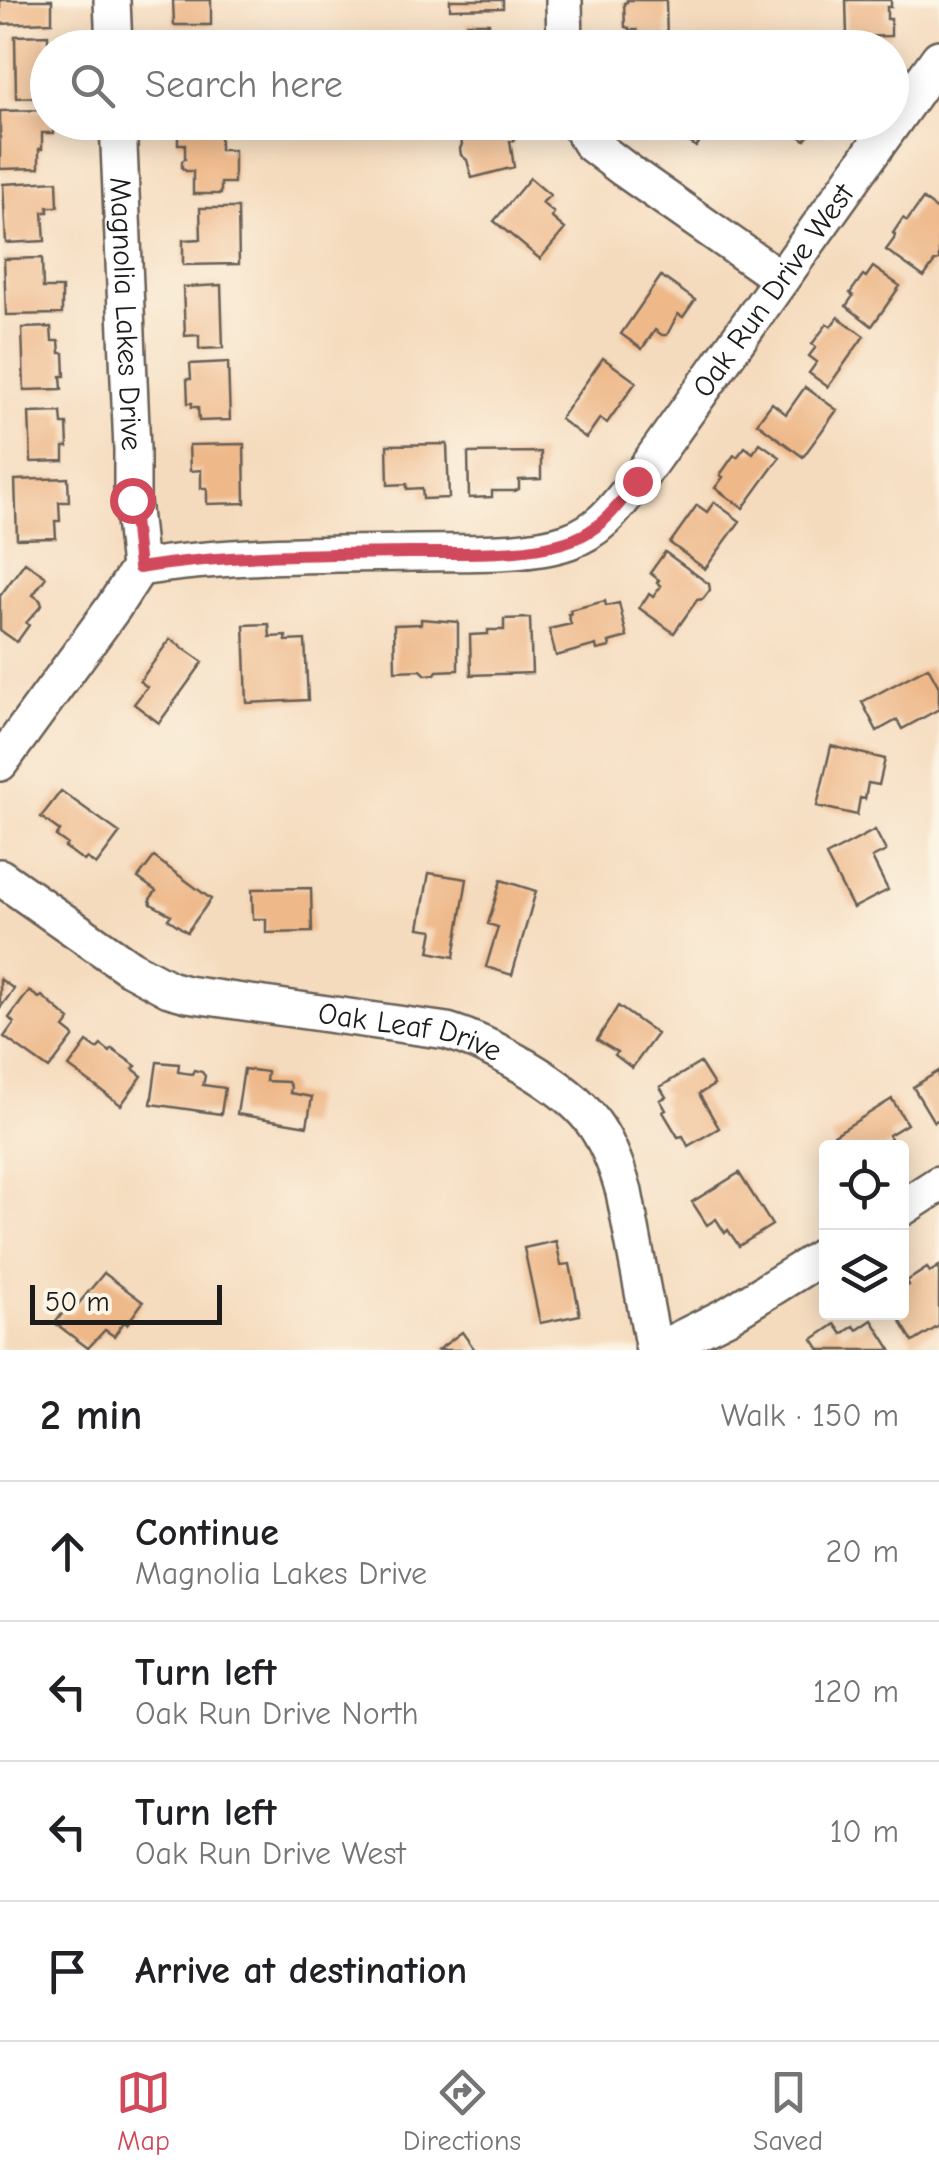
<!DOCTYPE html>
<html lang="en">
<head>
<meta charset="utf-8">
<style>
  body { margin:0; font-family:"Comic Neue",sans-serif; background:#f6f6f6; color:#202124 }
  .controls { position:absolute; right:30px; bottom:30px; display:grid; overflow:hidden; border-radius:10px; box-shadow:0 5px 25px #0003 }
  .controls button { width:90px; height:90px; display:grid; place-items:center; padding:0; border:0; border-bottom:2px solid #e0e0e0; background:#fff; color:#202124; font:50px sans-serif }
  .scale { position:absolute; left:30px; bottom:25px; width:192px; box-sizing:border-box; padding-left:10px; border:5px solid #1c1c1c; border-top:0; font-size:28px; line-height:35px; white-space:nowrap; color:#1c1c1c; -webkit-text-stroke:8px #fcf5e5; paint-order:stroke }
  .stop { position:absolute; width:30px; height:30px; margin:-22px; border:8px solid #d1495b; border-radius:50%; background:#fff }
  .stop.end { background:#d1495b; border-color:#fff; box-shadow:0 2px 10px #0008 }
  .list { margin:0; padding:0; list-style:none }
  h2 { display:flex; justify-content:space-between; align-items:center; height:130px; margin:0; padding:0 40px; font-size:42px }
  h2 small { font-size:32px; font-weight:400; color:#757577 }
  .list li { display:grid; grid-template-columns:65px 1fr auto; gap:30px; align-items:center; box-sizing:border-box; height:140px; padding:0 40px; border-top:2px solid #e0e0e0 }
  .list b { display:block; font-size:38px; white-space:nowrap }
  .list p { margin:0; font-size:32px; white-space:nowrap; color:#757577 }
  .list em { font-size:32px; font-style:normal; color:#757577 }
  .icon { flex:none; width:55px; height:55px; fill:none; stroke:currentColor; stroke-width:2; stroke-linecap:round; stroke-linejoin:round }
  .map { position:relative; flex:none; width:939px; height:1350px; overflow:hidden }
  .search { position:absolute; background:#fff; box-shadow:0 5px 25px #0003; left:30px; right:30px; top:30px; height:110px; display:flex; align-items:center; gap:25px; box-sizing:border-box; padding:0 35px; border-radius:55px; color:#757577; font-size:38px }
  .sheet { height:690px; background:#fff }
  nav { display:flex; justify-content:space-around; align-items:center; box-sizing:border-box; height:140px; border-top:2px solid #e0e0e0; background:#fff; font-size:28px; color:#757577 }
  nav a { display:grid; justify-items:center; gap:5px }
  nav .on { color:#d1495b }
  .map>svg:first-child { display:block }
  .building { fill:#eeb889 }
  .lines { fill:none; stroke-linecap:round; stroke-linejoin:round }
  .minor-casing { stroke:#685f55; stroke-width:40 }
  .minor { stroke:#fff; stroke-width:35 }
  .route { stroke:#d1495b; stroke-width:12 }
  .labels { text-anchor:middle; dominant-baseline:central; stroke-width:8; stroke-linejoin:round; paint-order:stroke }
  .street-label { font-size:30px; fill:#1c1c1c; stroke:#fcf5e5 }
</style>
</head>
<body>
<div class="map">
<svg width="939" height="1350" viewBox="0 0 939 1350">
  <rect width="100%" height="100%" fill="#fcf5e5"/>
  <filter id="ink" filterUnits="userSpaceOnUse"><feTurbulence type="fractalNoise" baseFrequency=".01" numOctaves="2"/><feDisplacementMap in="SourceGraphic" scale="20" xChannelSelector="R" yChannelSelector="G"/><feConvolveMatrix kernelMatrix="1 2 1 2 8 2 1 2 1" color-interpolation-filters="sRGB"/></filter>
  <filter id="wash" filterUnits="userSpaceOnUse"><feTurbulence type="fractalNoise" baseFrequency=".0048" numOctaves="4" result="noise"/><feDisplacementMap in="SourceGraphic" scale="40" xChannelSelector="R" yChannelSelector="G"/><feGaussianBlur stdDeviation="2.25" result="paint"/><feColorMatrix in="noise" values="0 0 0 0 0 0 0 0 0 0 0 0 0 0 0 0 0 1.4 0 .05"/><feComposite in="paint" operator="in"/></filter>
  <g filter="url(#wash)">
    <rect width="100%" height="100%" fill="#f5dbbe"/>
    <g id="blocks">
      <path class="building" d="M 0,0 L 52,0 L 52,22 L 0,24 Z
        M 173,0 L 211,0 L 211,25 L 174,25 Z
        M 450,0 L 503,0 L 503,8 L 450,9 Z
        M 627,0 L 666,0 L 667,42 L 637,42 L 637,30 L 629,30 L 629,28 L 625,27 L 624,3 L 627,2 Z
        M 846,0 L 891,0 L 891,7 L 887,7 L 887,19 L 891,19 L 891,36 L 847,37 Z
        M 467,23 L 489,23 L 489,35 L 499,36 L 499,48 L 467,48 Z
        M 48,35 L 48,83 L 41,84 L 42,97 L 16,98 L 15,36 Z
        M 48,110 L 48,122 L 54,122 L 54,133 L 42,133 L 42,149 L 39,149 L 39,168 L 0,169 L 0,111 Z
        M 178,122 L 220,122 L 220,150 L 234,150 L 234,183 L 221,183 L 221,194 L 193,194 L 193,171 L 186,171 L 182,168 L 182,161 L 185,159 L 185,144 L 178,144 Z
        M 456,122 L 505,122 L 508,133 L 512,132 L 514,140 L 510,141 L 514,167 L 472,178 L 467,160 L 461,155 L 460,149 L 462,144 Z
        M 659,122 L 714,122 L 696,147 L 673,130 L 670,133 Z
        M 780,122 L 823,122 L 818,129 L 815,127 L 805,140 Z
        M 530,178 L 550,195 L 542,203 L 554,213 L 551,217 L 565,229 L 540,259 L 494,221 Z
        M 57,181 L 58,207 L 48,207 L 48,212 L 43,212 L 45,241 L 6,243 L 3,184 Z
        M 923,199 L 939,211 L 939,260 L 935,261 L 924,277 L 886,250 L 894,239 L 895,235 L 893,233 L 903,218 L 907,221 Z
        M 200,208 L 238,208 L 239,264 L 183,265 L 183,240 L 201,239 Z
        M 42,258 L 43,288 L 62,288 L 62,314 L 6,315 L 4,259 Z
        M 873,267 L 900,286 L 872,326 L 846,306 L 853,296 L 850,293 L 863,275 L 866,277 Z
        M 661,276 L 695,300 L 683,317 L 678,314 L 667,335 L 662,335 L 655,330 L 642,349 L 621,334 Z
        M 221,285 L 223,348 L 199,349 L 199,335 L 185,336 L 183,287 Z
        M 838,317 L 864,336 L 828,387 L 809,373 L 817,362 L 809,356 L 816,347 L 812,344 L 827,324 L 831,326 Z
        M 51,327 L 52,341 L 59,341 L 60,353 L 64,353 L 65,376 L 61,376 L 62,389 L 24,390 L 22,328 Z
        M 603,358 L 636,382 L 607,423 L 600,418 L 586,438 L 560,419 Z
        M 228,362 L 230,420 L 199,421 L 198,407 L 192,407 L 192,403 L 188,403 L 187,379 L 191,379 L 190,364 Z
        M 805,387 L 837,410 L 803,457 L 757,423 L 772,403 L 786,414 Z
        M 61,412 L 62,424 L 67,424 L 68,447 L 64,447 L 64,461 L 31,462 L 29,413 Z
        M 760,443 L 780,457 L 743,508 L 715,488 L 723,477 L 720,475 L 734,455 L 737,457 L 745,447 L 753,453 Z
        M 244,444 L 245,503 L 207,504 L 207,488 L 201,488 L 201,470 L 190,471 L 189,445 Z
        M 447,444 L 449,498 L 423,499 L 422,488 L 407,489 L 407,484 L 388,485 L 387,445 Z
        M 541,452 L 541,479 L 519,480 L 519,489 L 515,491 L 492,491 L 492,497 L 469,498 L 468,453 Z
        M 68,478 L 69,502 L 59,502 L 60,521 L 55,521 L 56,538 L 17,539 L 15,480 Z
        M 714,502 L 740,521 L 705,569 L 670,543 L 697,505 L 707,512 Z
        M 665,552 L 709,584 L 710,590 L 703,599 L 697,600 L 674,633 L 639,608 L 649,594 L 653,597 L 661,586 L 657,583 L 659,580 L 650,573 Z
        M 25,562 L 46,577 L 33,595 L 40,600 L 42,605 L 26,623 L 29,625 L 17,642 L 0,630 L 0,596 Z
        M 605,601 L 606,606 L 619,603 L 627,637 L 609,642 L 610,647 L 597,650 L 596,645 L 556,656 L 549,629 L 571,624 L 568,614 L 571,614 L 570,610 Z
        M 530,618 L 532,673 L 471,675 L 470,635 L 488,634 L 488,630 L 504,630 L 504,619 Z
        M 421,619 L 458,622 L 458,670 L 437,671 L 435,674 L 426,675 L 421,670 L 395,671 L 394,625 L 421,624 Z
        M 269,624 L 270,637 L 286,636 L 286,641 L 305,640 L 308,700 L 247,703 L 244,625 Z
        M 170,639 L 203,662 L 159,723 L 134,704 L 147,687 L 140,681 Z
        M 928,667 L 939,687 L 939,709 L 902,729 L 897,720 L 877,731 L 862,702 Z
        M 831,746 L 885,759 L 879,785 L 868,783 L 865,799 L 860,798 L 857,815 L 817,806 Z
        M 61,791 L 120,833 L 96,865 L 87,858 L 84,861 L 65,847 L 67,844 L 56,836 L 60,831 L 41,817 Z
        M 875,830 L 886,851 L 872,858 L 888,890 L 853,908 L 826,856 Z
        M 154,857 L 211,899 L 187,932 L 168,919 L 171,915 L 151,904 L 150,899 L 156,891 L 138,878 Z
        M 429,873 L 467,879 L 454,957 L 429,952 L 433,930 L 419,928 Z
        M 501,880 L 536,891 L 512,975 L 486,967 L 498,927 L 488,924 Z
        M 311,888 L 312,932 L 266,933 L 266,919 L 253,919 L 252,889 Z
        M 0,979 L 14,989 L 0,1008 Z
        M 29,991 L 39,998 L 42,996 L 70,1020 L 64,1028 L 74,1036 L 49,1069 L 4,1037 L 14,1023 L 9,1018 Z
        M 618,1006 L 657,1034 L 632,1068 L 615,1055 L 617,1052 L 597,1040 Z
        M 87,1042 L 97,1049 L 101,1045 L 110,1052 L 112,1049 L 136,1066 L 133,1069 L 142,1076 L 121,1105 L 69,1067 Z
        M 157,1062 L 179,1064 L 178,1072 L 192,1074 L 194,1070 L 202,1072 L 205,1076 L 203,1085 L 225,1088 L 221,1114 L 151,1104 Z
        M 700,1063 L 714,1085 L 699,1094 L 719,1128 L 688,1146 L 683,1136 L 678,1137 L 663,1112 L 666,1110 L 660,1100 L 666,1097 L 660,1087 Z
        M 244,1069 L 267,1072 L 266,1081 L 288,1082 L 291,1087 L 290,1093 L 312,1097 L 307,1126 L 237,1114 Z
        M 939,1071 L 939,1119 L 934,1122 L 913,1087 Z
        M 892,1099 L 907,1124 L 889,1135 L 893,1142 L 884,1148 L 837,1148 L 831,1137 Z
        M 739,1173 L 772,1225 L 739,1246 L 728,1230 L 725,1233 L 716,1219 L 707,1225 L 692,1202 Z
        M 556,1241 L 561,1265 L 570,1264 L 580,1315 L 540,1323 L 524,1248 Z
        M 939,1266 L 939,1326 L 913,1342 L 895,1312 L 902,1312 L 902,1289 L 909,1285 L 907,1281 L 927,1268 L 930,1272 Z
        M 104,1273 L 143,1302 L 127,1324 L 124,1322 L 114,1336 L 105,1330 L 88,1348 L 55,1323 L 65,1310 L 70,1314 Z
        M 872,1320 L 891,1350 L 820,1350 L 813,1339 L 835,1324 L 842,1334 L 854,1326 L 857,1330 Z
        M 462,1332 L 475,1350 L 438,1350 Z"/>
    </g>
  </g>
  <g filter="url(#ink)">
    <use href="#blocks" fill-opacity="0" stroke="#685f55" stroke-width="2.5"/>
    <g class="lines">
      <g class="minor-casing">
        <g id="minor">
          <path d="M 112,0 L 114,48"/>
          <path d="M 564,0 L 565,48"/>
          <path id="s1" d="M 118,122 L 132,450 L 132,500 L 139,568"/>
          <path d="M 577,122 L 590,143 L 624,169 L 781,279"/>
          <path id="s2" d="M 139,568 C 230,554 323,554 416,553 C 462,552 526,556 569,541 C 601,530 617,506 637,481 L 939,58"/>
          <path d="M 0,763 L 113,608 L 139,568"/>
          <path id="s3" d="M 0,877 L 130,968 L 169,989 L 187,994 L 447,1031 C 490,1044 565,1084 592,1121 C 608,1142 617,1167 624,1192 L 654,1350"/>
          <path d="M 902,1208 L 939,1184"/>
          <path d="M 658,1350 L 728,1315 L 826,1254"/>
        </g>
      </g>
      <use href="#minor" class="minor"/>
    </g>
  </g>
  <g class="lines" filter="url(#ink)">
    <path class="route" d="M 132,500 L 139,568 C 228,554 318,554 408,553 C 459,552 538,558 583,535 C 607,523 621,501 637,481"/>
  </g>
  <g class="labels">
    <g class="street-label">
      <text stroke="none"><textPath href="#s2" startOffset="758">Oak Run Drive West</textPath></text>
      <text stroke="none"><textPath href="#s1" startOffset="192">Magnolia Lakes Drive</textPath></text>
      <text stroke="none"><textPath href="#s3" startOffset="448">Oak Leaf Drive</textPath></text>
    </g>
  </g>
</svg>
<div class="controls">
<button><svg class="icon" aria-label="locate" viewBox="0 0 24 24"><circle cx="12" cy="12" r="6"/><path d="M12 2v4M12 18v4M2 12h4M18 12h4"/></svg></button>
<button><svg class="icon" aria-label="layers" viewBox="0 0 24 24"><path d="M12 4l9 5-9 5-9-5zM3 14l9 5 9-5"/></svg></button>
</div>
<div class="scale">50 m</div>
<div class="stop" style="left:132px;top:500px"></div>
<div class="stop end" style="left:637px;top:481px"></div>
<div class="search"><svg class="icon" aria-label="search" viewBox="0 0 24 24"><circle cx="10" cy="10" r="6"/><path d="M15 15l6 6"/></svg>Search here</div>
</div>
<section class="sheet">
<h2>2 min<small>Walk · 150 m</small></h2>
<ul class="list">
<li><svg class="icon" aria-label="ahead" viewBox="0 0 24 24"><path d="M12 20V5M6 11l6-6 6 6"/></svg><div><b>Continue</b><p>Magnolia Lakes Drive</p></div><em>20 m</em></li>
<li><svg class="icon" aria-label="left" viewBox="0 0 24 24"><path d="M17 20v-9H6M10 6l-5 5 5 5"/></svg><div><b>Turn left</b><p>Oak Run Drive North</p></div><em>120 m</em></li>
<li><svg class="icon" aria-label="left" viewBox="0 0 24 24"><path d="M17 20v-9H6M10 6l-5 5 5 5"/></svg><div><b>Turn left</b><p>Oak Run Drive West</p></div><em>10 m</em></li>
<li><svg class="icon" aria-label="arrive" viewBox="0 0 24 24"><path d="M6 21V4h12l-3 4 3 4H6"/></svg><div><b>Arrive at destination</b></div></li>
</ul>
</section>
<nav>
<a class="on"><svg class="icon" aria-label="map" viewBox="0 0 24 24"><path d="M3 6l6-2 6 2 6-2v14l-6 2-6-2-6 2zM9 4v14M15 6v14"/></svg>Map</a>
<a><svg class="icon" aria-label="directions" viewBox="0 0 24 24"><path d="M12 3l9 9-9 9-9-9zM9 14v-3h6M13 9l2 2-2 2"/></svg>Directions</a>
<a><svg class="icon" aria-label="saved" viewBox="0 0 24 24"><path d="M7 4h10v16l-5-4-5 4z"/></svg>Saved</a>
</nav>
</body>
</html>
